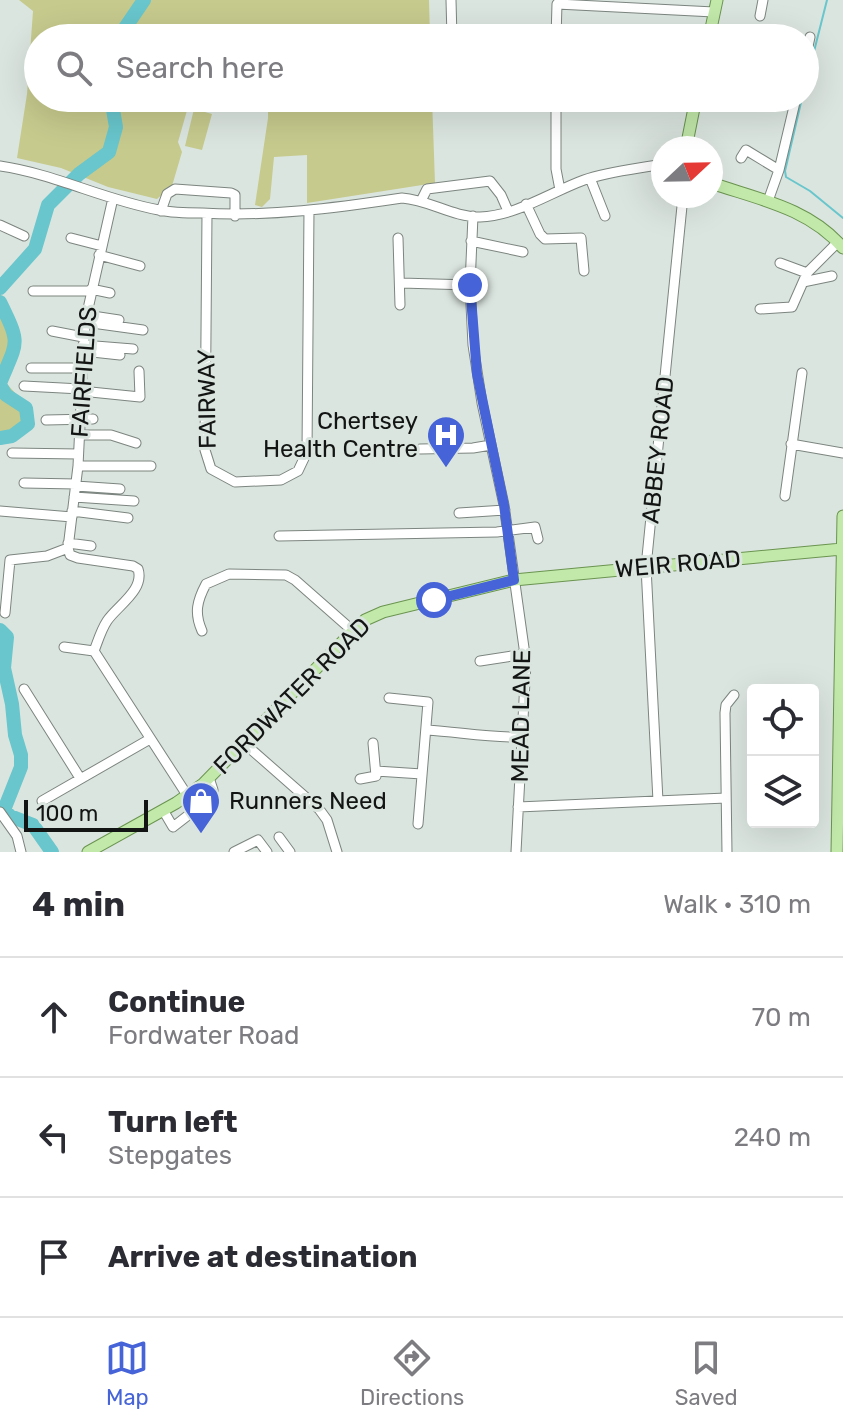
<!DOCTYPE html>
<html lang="en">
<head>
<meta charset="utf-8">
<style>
  body { margin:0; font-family:Rubik,sans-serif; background:#f7f7f7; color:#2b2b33 }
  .controls { position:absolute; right:24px; bottom:24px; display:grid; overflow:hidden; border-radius:8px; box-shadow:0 8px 32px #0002 }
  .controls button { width:72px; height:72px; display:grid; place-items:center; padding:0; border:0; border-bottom:2px solid #e1e1e2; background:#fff; color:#2b2b33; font:40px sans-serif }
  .compass { position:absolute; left:651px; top:136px; width:72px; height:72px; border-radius:50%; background:#fff; box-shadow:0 8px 32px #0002; rotate:68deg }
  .scale { position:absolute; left:24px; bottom:20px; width:124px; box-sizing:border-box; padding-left:8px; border:4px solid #121513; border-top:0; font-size:22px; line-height:28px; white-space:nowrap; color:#121513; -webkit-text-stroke:6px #dbe5df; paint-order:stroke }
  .stop { position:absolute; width:24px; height:24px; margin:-18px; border:6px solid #4664d8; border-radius:50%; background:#fff }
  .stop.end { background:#4664d8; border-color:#fff; box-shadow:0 2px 8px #0008 }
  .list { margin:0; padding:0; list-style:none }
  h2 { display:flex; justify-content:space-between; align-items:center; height:104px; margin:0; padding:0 32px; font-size:34px }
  h2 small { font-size:26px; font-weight:400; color:#7c7c81 }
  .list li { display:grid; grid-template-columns:52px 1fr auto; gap:24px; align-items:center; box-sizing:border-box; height:120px; padding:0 32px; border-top:2px solid #e1e1e2 }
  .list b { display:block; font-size:30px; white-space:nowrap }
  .list p { margin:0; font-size:26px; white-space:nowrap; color:#7c7c81 }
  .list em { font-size:26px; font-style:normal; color:#7c7c81 }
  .icon { flex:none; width:44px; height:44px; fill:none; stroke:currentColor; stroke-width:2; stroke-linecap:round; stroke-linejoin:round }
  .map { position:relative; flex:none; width:843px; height:852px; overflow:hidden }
  .search { position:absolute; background:#fff; box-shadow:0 8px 32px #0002; left:24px; right:24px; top:24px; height:88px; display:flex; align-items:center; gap:20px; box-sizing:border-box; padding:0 28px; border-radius:44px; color:#7c7c81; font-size:30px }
  .sheet { height:464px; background:#fff }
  nav { display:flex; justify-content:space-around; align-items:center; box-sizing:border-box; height:112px; border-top:2px solid #e1e1e2; background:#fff; font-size:22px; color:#7c7c81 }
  nav a { display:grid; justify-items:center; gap:4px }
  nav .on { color:#4664d8 }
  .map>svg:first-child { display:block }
  .green { fill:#c6ca8d }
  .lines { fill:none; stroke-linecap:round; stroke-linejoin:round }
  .stream { stroke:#68c6cc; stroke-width:2 }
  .river { stroke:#68c6cc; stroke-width:14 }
  .minor-casing { stroke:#7c857f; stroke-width:11 }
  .major-casing { stroke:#6a9450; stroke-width:13 }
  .minor { stroke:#fff; stroke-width:9 }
  .major { stroke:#c2e8aa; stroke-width:11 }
  .route { stroke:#4664d8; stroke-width:10 }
  .labels { text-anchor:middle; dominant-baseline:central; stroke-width:6; stroke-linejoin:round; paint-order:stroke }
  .street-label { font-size:24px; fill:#121513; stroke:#dbe5df }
  .poi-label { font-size:24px; fill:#121513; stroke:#dbe5df; text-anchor:end }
</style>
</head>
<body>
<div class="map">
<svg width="843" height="852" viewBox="0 0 843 852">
  <rect width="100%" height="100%" fill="#dbe5df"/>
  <path class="green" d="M 19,0 L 429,0 L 430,38 L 38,38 L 38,98 L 205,98 L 202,101 L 190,100 L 178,142 L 182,152 L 172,186 L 157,199 L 108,187 L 61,168 L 17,158 L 27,94 L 33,11 Z
    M 268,98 L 432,98 L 435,183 L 307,203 L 307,155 L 274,157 L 270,199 L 262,207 L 255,205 L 268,118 Z
    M 194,109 L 212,114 L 202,150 L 185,146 Z
    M 0,292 L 21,344 L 7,384 L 33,413 L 29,429 L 0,441 Z"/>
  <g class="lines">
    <path class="stream" d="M 805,87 L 827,0
      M 802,98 L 785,171 L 786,177 L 810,191 L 843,218"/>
    <path class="river" d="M 124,38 L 125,28 L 144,0
      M 0,288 L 35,249 L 48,205 L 79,174 L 109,152 L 116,127 L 111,98
      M 0,302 C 21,345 18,340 0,383
      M 0,385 L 6,395 L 26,408 L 28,424 L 12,436 L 0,438
      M 0,630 L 7,637 L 4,668 L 12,704 L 15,735 L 21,755 L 21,767 L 4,810 L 10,816 L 33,825 L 52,852"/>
    <g class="minor-casing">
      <path id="minor" d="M 451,0 L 452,38
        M 760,16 L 763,0
        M 556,38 L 557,4 L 714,12
        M 805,60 L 810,37
        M 556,98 L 556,169 L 560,190
        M 741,158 L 746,150 L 779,170
        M 0,166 C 55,174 104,200 159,210 C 173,213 188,213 202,213 C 269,217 335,208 402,198 C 430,200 452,217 480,217 C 516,216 551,192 584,180 C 610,171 637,169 663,164
        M 590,178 L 605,216
        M 421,201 L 427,189 L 490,181 L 501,195 L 508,211
        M 768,201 L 779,170 L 796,98
        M 526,204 L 540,234 L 545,239 L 581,238 L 584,271
        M 161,211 L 167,194 L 175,189 L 231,193 L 235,195 L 235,216
        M 207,214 L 205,450 L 211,469 L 235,482 L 281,480 L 298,471 L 307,452 L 309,210
        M 473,216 L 470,285 L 473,345 L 482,403 L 504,505 L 526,662 L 516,852
        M 0,225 L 24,236
        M 71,238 L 102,246
        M 398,238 L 400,305
        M 471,241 L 523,252
        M 99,255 L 140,266
        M 780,263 L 807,273
        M 803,282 L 832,276
        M 401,283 L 470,285
        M 91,289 L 110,293
        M 33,291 L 90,291
        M 760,309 L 792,307 L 807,273 L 838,242
        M 86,315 L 119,320
        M 85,322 L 143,330
        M 52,331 L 83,337
        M 83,345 L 133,349
        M 83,351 L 120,355
        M 31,368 L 82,368
        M 24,386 L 81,389
        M 81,391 L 140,397 L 139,371
        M 46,420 L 93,419
        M 79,435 L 111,435 L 136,443
        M 791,444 L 843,453
        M 420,449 L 473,448 L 491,445
        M 12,453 L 78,454
        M 78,466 L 151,466
        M 24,483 L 76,484
        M 76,486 L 120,489
        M 785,496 L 802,373
        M 74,497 L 134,501
        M 0,511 L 72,517
        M 72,511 L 128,518
        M 459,513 L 505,510
        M 279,536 L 497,532 L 535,527 L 538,539
        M 68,543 L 91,546
        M 68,548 L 78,466 L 85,322 L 113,198
        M 68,548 L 70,555 L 78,558 L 133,566 L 138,569 C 145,590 117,606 107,621 C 101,630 98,641 94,651
        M 5,613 L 10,560 L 47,556 L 68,548
        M 202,631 C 194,613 197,601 206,584 L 229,574 L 286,575 L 295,580 L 353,631
        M 64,647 L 94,651
        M 94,651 L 187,795
        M 480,661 L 525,654
        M 24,689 L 80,778
        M 389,698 L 428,702 L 418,824
        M 427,730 C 459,732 491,738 522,737
        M 245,744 L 319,809 L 327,820 L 337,852
        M 376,771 L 422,774
        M 360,779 L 376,776 L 373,743
        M 42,801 L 150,739
        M 658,801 L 646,567 L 683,196
        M 518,807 L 726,798
        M 163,810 L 173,827 L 213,796 L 213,790 L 209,778
        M 0,812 L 17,836 L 21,852
        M 279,837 L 290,852
        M 234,852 L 258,840 L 267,852
        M 727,852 L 725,713 L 726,705 L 734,695"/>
    </g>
    <g class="major-casing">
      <path id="major" d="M 709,38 L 717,0
        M 686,148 L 696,98
        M 711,183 C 758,199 809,208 843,248
        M 88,852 L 176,803 L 203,784 L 353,631 L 365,620 L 383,612 L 514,580 L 842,549
        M 837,852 L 843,516"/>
    </g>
    <use href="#minor" class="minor"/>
    <use href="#major" class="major"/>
  </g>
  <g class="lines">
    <path class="route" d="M 434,600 L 514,580 L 504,505 L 477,374 L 470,285"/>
  </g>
  <defs>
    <g id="hospital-pin" transform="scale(2)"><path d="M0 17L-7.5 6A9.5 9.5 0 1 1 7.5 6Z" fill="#4664d8" stroke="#dbe5df"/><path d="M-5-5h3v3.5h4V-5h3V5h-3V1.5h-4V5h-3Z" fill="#fff"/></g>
    <g id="shop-pin" transform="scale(2)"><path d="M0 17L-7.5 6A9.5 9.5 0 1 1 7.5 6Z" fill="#4664d8" stroke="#dbe5df"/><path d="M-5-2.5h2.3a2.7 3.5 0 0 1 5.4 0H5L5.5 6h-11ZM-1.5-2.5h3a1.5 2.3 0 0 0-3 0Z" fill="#fff"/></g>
  </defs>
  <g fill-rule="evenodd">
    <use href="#hospital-pin" x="446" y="435"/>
    <use href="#shop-pin" x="201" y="801"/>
  </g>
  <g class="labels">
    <g class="street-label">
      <text transform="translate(84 372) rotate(-86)">FAIRFIELDS</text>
      <text transform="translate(207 399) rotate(-91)">FAIRWAY</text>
      <text transform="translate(658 450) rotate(-84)">ABBEY ROAD</text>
      <text transform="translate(678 564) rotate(-5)">WEIR ROAD</text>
      <text transform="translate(292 696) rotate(-45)">FORDWATER ROAD</text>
      <text transform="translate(521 716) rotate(-89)">MEAD LANE</text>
    </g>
    <g class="poi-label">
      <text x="418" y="421">Chertsey<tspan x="418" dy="28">Health Centre</tspan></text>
      <text x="229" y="801" text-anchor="start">Runners Need</text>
    </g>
  </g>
</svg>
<div class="controls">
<button><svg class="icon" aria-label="locate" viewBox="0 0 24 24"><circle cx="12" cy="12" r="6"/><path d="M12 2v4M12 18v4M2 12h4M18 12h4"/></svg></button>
<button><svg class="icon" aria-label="layers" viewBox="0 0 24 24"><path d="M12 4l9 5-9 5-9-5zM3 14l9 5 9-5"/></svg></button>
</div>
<svg class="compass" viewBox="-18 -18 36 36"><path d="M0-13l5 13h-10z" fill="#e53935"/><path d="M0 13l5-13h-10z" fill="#7c7c81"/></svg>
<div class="scale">100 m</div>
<div class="stop" style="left:434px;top:600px"></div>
<div class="stop end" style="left:470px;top:285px"></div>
<div class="search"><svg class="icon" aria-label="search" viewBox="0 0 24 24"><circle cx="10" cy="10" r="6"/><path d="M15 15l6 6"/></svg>Search here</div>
</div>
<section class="sheet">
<h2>4 min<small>Walk · 310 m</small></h2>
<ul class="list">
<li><svg class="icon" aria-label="ahead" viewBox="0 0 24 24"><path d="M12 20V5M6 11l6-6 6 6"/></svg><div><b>Continue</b><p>Fordwater Road</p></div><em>70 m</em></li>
<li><svg class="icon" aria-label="left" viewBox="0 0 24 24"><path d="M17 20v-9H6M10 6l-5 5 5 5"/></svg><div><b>Turn left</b><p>Stepgates</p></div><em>240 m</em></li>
<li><svg class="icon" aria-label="arrive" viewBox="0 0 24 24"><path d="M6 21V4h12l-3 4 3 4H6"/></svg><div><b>Arrive at destination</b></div></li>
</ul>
</section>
<nav>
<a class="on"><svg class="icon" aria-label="map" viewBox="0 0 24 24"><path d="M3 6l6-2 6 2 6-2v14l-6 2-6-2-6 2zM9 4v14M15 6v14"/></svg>Map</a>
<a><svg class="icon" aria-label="directions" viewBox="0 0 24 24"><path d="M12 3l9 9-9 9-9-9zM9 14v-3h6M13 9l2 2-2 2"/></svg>Directions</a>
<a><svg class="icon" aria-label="saved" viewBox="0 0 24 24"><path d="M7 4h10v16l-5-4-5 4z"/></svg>Saved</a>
</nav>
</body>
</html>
